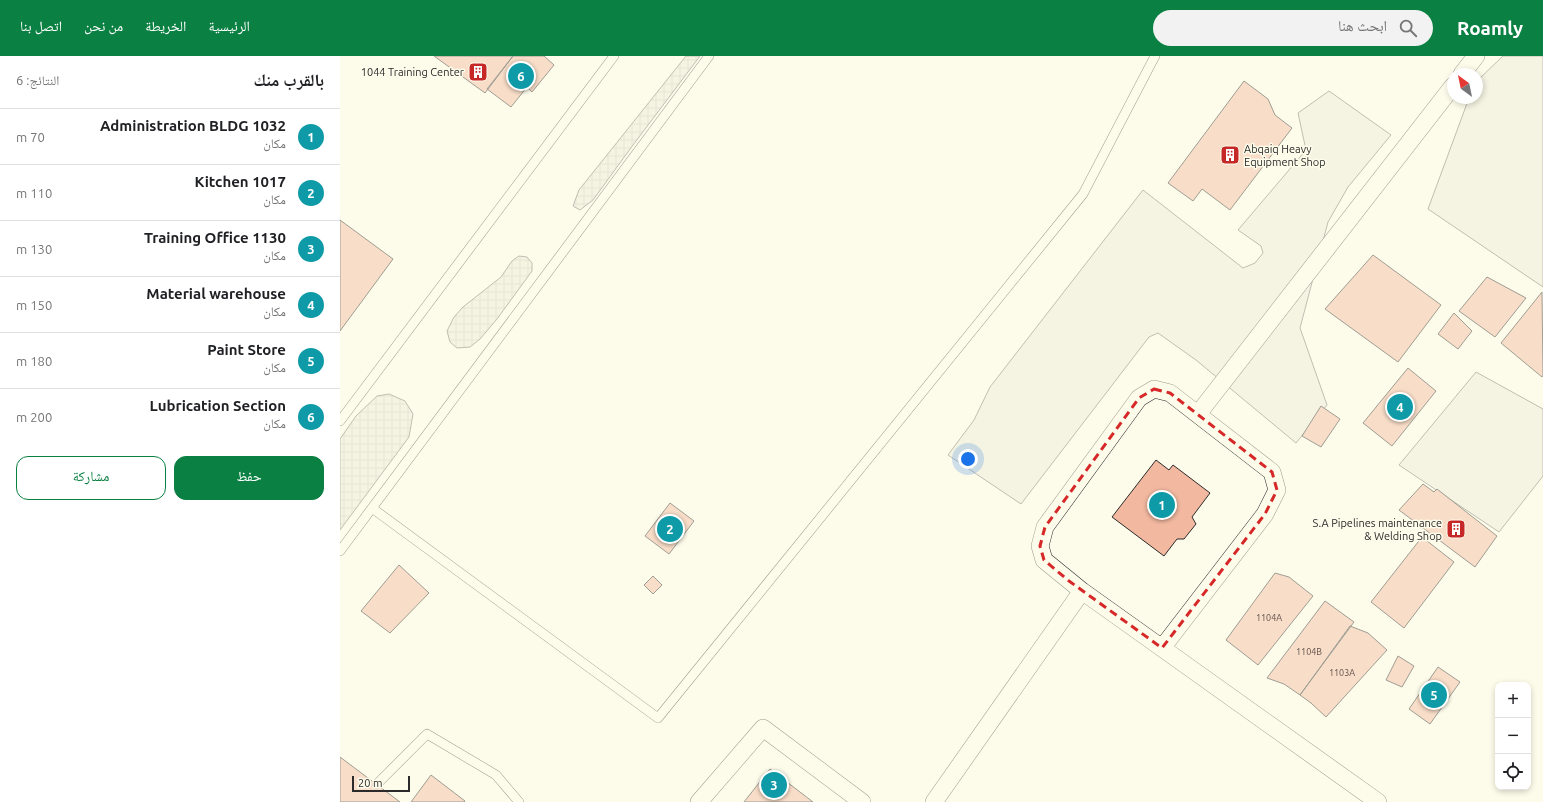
<!DOCTYPE html>
<html lang="ar">
<head>
<meta charset="utf-8">
<style>
  body { margin:0; font-family:Ubuntu,"Noto Naskh Arabic",sans-serif; background:#f2f2f2; color:#202124; direction:rtl }
  .controls { position:absolute; right:12px; bottom:12px; display:grid; overflow:hidden; border-radius:8px; box-shadow:0 2px 6px #0003 }
  .controls button { width:36px; height:36px; display:grid; place-items:center; padding:0; border:0; border-bottom:1px solid #e0e0e0; background:#fff; color:#202124; font:20px sans-serif }
  .compass { position:absolute; left:1107px; top:12px; width:36px; height:36px; border-radius:50%; background:#fff; box-shadow:0 2px 6px #0003; rotate:327deg }
  .scale { position:absolute; left:12px; bottom:10px; width:58px; box-sizing:border-box; padding-left:4px; border:2px solid #2b2b2b; border-top:0; font-size:11px; line-height:14px; white-space:nowrap; color:#2b2b2b; -webkit-text-stroke:3px #fdfbea; paint-order:stroke }
  .you { position:absolute; left:628px; top:403px; width:14px; height:14px; margin:-10px; border:3px solid #fff; border-radius:50%; background:#1a73e8; box-shadow:0 0 0 6px #1a73e833 }
  .badge { display:grid; place-items:center; width:26px; height:26px; border-radius:50%; background:#0b8043; color:#fff; font-size:13px; font-weight:700 }
  .pin { position:absolute; translate:-50% -50%; border:2px solid #fff; box-shadow:0 1px 4px #0006 }
  .list { margin:0; padding:0; list-style:none }
  h2 { display:flex; justify-content:space-between; align-items:center; height:52px; margin:0; padding:0 16px; font-size:17px }
  h2 small { font-size:13px; font-weight:400; color:#757577 }
  .list li { display:grid; grid-template-columns:26px 1fr auto; gap:12px; align-items:center; box-sizing:border-box; height:56px; padding:0 16px; border-top:1px solid #e0e0e0 }
  .list b { display:block; font-size:15px; white-space:nowrap }
  .list p { margin:0; font-size:13px; white-space:nowrap; color:#757577 }
  .list em { font-size:13px; font-style:normal; color:#757577 }
  .actions { display:flex; gap:8px; padding:12px 16px }
  .actions a { flex:1; padding:9px 0; border:1px solid #0b8043; border-radius:12px; text-align:center; font-size:14px; color:#0b8043 }
  .actions .main { background:#0b8043; color:#fff }
  .icon { flex:none; width:22px; height:22px; fill:none; stroke:currentColor; stroke-width:2; stroke-linecap:round; stroke-linejoin:round }
  .map { position:relative; flex:none; width:1203px; height:746px; overflow:hidden; direction:ltr }
  header { display:flex; align-items:center; gap:24px; box-sizing:border-box; height:56px; padding:0 20px; background:#0b8043; color:#fff }
  header strong { font-size:19px }
  nav { display:flex; gap:22px; margin-inline-start:auto; font-size:14px }
  .search { width:280px; height:36px; background:#f2f2f2; display:flex; align-items:center; gap:10px; box-sizing:border-box; padding:0 14px; border-radius:22px; color:#757577; font-size:15px }
  main { display:flex }
  aside { flex:1; background:#fff }
  .map>svg:first-child { display:block }
  .parking { fill:#eceadb; stroke:#74746e }
  .plaza { fill:url(#plaza-grid); stroke:#74746e }
  .building { fill:#f2b8a0; stroke:#2b2b2b }
  .lines { fill:none; stroke-linecap:round; stroke-linejoin:round }
  .lane-casing { stroke:#2b2b2b; stroke-width:10 }
  .street-casing { stroke:#2b2b2b; stroke-width:18 }
  .lane { stroke:#fdfbea; stroke-width:9 }
  .street { stroke:#fdfbea; stroke-width:17 }
  .marked { fill:none; stroke:#d62828; stroke-width:3; stroke-dasharray:8 5; stroke-linejoin:round }
  .labels { text-anchor:middle; dominant-baseline:central; stroke-width:3; stroke-linejoin:round; paint-order:stroke }
  .number-label { font-size:9px; fill:#5d4e48 }
  .poi-label { font-size:11px; fill:#2b2b2b; stroke:#fdfbea; text-anchor:end }
</style>
</head>
<body>
<header>
<strong>Roamly</strong>
<div class="search"><svg class="icon" aria-label="search" viewBox="0 0 24 24"><circle cx="10" cy="10" r="6"/><path d="M15 15l6 6"/></svg>ابحث هنا</div>
<nav><a>الرئيسية</a><a>الخريطة</a><a>من نحن</a><a>اتصل بنا</a></nav>
</header>
<main>
<div class="map">
<svg width="1203" height="746" viewBox="0 0 1203 746">
  <defs>
    <pattern id="plaza-grid" width="8" height="8" patternUnits="userSpaceOnUse"><rect width="8" height="8" fill="#eceadb"/><path d="M0 4h8M4 0v8" fill="none" stroke="#cbc9bc"/></pattern>
  </defs>
  <rect width="100%" height="100%" fill="#fdfbea"/>
  <path class="parking" d="M 1163,0 L 1203,0 L 1203,231 L 1088,153 L 1129,42 L 1137,42 L 1137,25 Z
    M 989,35 L 1051,79 L 1008,131 L 988,166 L 960,272 L 987,349 L 956,387 L 856,304 L 818,277 L 809,281 L 681,448 L 608,399 L 634,364 L 650,331 L 803,134 L 903,212 L 915,207 L 923,197 L 921,190 L 898,174 L 966,94 L 958,57 Z
    M 1136,316 L 1203,353 L 1203,420 L 1159,476 L 1059,409 Z"/>
  <path class="plaza" d="M 346,0 L 360,0 L 293,89 L 253,144 L 240,154 L 233,150 L 239,134 Z
    M 179,200 L 187,201 L 192,207 L 192,215 L 157,263 L 140,283 L 130,291 L 117,292 L 110,286 L 107,275 L 114,261 L 123,251 L 161,221 L 172,205 Z
    M 49,338 L 65,345 L 73,358 L 69,381 L 0,474 L 0,383 L 16,360 L 37,340 Z"/>
  <path class="building" d="M 94,0 L 173,0 L 145,37 Z
    M 173,0 L 204,0 L 214,9 L 192,36 L 187,31 L 171,51 L 147,33 Z
    M 904,25 L 928,43 L 935,59 L 952,72 L 890,154 L 862,133 L 853,145 L 828,127 Z
    M 0,164 L 53,203 L 0,275 Z
    M 1033,199 L 1101,249 L 1058,306 L 985,253 Z
    M 1147,221 L 1186,242 L 1155,281 L 1119,255 Z
    M 1202,236 L 1203,319 L 1202,321 L 1161,287 Z
    M 1114,257 L 1132,275 L 1118,293 L 1098,278 Z
    M 1068,312 L 1096,335 L 1052,390 L 1023,367 Z
    M 981,350 L 1000,363 L 981,391 L 962,380 Z
    M 816,404 L 829,414 L 833,409 L 870,437 L 852,461 L 856,468 L 844,483 L 837,483 L 824,500 L 772,461 Z
    M 1083,428 L 1094,436 L 1097,433 L 1157,480 L 1135,511 L 1059,454 Z
    M 330,447 L 354,465 L 329,498 L 305,480 Z
    M 1082,481 L 1114,506 L 1064,572 L 1031,546 Z
    M 59,509 L 89,537 L 50,577 L 21,555 Z
    M 935,517 L 949,521 L 973,540 L 918,609 L 886,584 Z
    M 313,520 L 322,529 L 313,538 L 304,529 Z
    M 985,545 L 1014,566 L 960,639 L 944,628 L 927,622 Z
    M 1010,570 L 1028,577 L 1047,594 L 986,661 L 971,647 L 960,639 Z
    M 1058,600 L 1074,610 L 1062,631 L 1046,624 Z
    M 1098,611 L 1120,626 L 1090,668 L 1069,653 Z
    M 0,701 L 60,746 L 0,746 Z
    M 430,713 L 473,746 L 404,746 Z
    M 91,719 L 125,745 L 124,746 L 71,746 Z"/>
  <g class="lines">
    <g class="lane-casing">
      <path id="lane" d="M 0,365 L 274,0
        M 32,452 L 318,662 L 743,138 L 815,0
        M 0,495 L 369,0
        M 37,728 L 87,678 L 156,719 L 179,746"/>
    </g>
    <g class="street-casing">
      <path id="street" d="M 1122,18 L 1136,0
        M 858,358 L 1113,30
        M 822,592 L 925,458 L 937,434 L 932,416 L 830,337 L 814,333 L 799,342 L 705,471 L 700,490 L 704,504 L 742,535 L 1038,746
        M 359,746 L 423,672 L 522,746
        M 594,746 L 742,535"/>
    </g>
    <use href="#lane" class="lane"/>
    <use href="#street" class="street"/>
  </g>
  <path d="M0 0H1203V746H0ZM 814,333 L 830,337 L 932,416 L 937,434 L 925,458 L 822,592 L 729,525 L 704,504 L 700,490 L 705,471 L 799,342 Z" fill="#fdfbea" fill-opacity=".55" fill-rule="evenodd"/>
  <path class="marked" d="M 814,333 L 830,337 L 932,416 L 937,434 L 925,458 L 822,592 L 729,525 L 704,504 L 700,490 L 705,471 L 799,342 Z"/>
  <defs>
    <g id="building-square" transform="scale(1)"><rect x="-9" y="-9" width="18" height="18" rx="4" fill="#c62828" stroke="#fdfbea"/><path d="M-4-6H4V6H1V3H-1V6H-4ZM-2.5-4.3h1.7v1.8h-1.7ZM.8-4.3h1.7v1.8H.8ZM-2.5-1h1.7V.8h-1.7ZM.8-1h1.7V.8H.8Z" fill="#fff"/></g>
  </defs>
  <g fill-rule="evenodd">
    <use href="#building-square" x="138" y="16"/>
    <use href="#building-square" x="890" y="99"/>
    <use href="#building-square" x="1116" y="473"/>
  </g>
  <g class="labels">
    <g class="number-label">
      <text x="929" y="562">1104A</text>
      <text x="969" y="596">1104B</text>
      <text x="1002" y="617">1103A</text>
    </g>
    <g class="poi-label">
      <text x="124" y="16">1044 Training Center</text>
      <text x="904" y="93" text-anchor="start">Abqaiq Heavy<tspan x="904" dy="13">Equipment Shop</tspan></text>
      <text x="1102" y="467">S.A Pipelines maintenance<tspan x="1102" dy="13">&amp; Welding Shop</tspan></text>
    </g>
  </g>
</svg>
<div class="controls">
<button>+</button>
<button>−</button>
<button><svg class="icon" aria-label="locate" viewBox="0 0 24 24"><circle cx="12" cy="12" r="6"/><path d="M12 2v4M12 18v4M2 12h4M18 12h4"/></svg></button>
</div>
<svg class="compass" viewBox="-18 -18 36 36"><path d="M0-13l5 13h-10z" fill="#e53935"/><path d="M0 13l5-13h-10z" fill="#757577"/></svg>
<div class="scale">20 m</div>
<div class="you"></div>
<div class="pin badge" style="left:822px;top:449px;background:#0f9aa8">1</div>
<div class="pin badge" style="left:330px;top:473px;background:#0f9aa8">2</div>
<div class="pin badge" style="left:434px;top:729px;background:#0f9aa8">3</div>
<div class="pin badge" style="left:1060px;top:351px;background:#0f9aa8">4</div>
<div class="pin badge" style="left:1094px;top:639px;background:#0f9aa8">5</div>
<div class="pin badge" style="left:181px;top:20px;background:#0f9aa8">6</div>
</div>
<aside>
<h2>بالقرب منك<small>النتائج: 6</small></h2>
<ul class="list">
<li><span class="badge" style="background:#0f9aa8">1</span><div><b>1032 Administration BLDG</b><p>مكان</p></div><em>70 m</em></li>
<li><span class="badge" style="background:#0f9aa8">2</span><div><b>1017 Kitchen</b><p>مكان</p></div><em>110 m</em></li>
<li><span class="badge" style="background:#0f9aa8">3</span><div><b>1130 Training Office</b><p>مكان</p></div><em>130 m</em></li>
<li><span class="badge" style="background:#0f9aa8">4</span><div><b>Material warehouse</b><p>مكان</p></div><em>150 m</em></li>
<li><span class="badge" style="background:#0f9aa8">5</span><div><b>Paint Store</b><p>مكان</p></div><em>180 m</em></li>
<li><span class="badge" style="background:#0f9aa8">6</span><div><b>Lubrication Section</b><p>مكان</p></div><em>200 m</em></li>
</ul>
<div class="actions"><a class="main">حفظ</a><a>مشاركة</a></div>
</aside>
</main>
</body>
</html>
